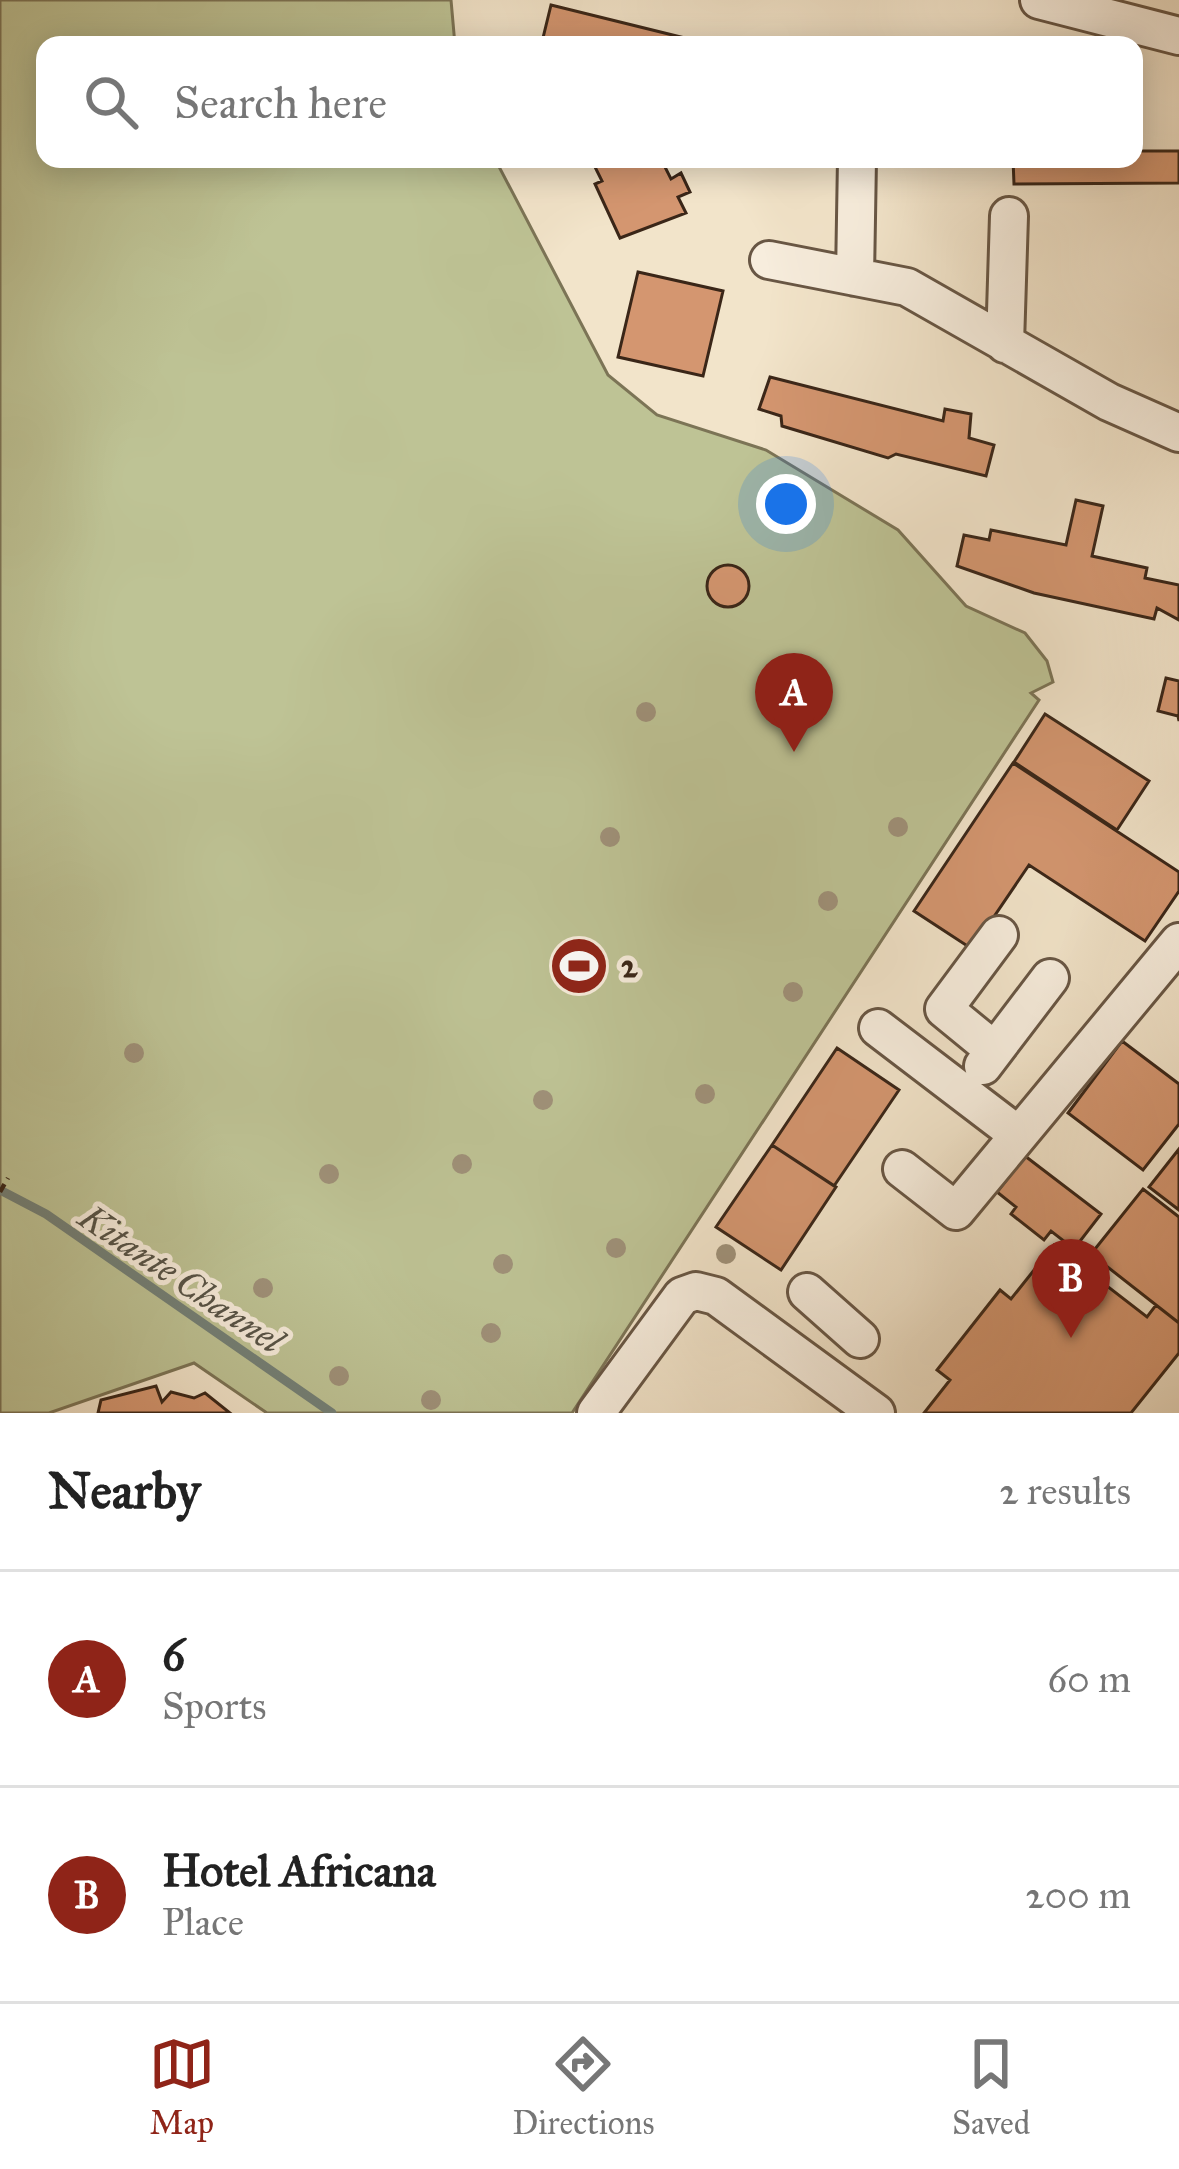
<!DOCTYPE html>
<html lang="en">
<head>
<meta charset="utf-8">
<style>
  body { margin:0; font-family:"IM FELL Great Primer",serif; background:#f2f2f2; color:#222 }
  .you { position:absolute; left:786px; top:504px; width:42px; height:42px; margin:-30px; border:9px solid #fff; border-radius:50%; background:#1a73e8; box-shadow:0 0 0 18px #1a73e833 }
  .badge { display:grid; place-items:center; width:78px; height:78px; border-radius:50%; background:#8f2418; color:#fff; font-size:39px; font-weight:700 }
  .pin { position:absolute; translate:-50% -99px; filter:drop-shadow(0 3px 6px #0008) }
  .pin::after { content:''; position:absolute; top:63px; width:42px; height:36px; background:inherit; clip-path:polygon(0 0,100% 0,50% 100%) }
  .list { margin:0; padding:0; list-style:none }
  h2 { display:flex; justify-content:space-between; align-items:center; height:156px; margin:0; padding:0 48px; font-size:51px }
  h2 small { font-size:39px; font-weight:400; color:#767676 }
  .list li { display:grid; grid-template-columns:78px 1fr auto; gap:36px; align-items:center; box-sizing:border-box; height:216px; padding:0 48px; border-top:3px solid #e0e0e0 }
  .list b { display:block; font-size:45px; white-space:nowrap }
  .list p { margin:0; font-size:39px; white-space:nowrap; color:#767676 }
  .list em { font-size:39px; font-style:normal; color:#767676 }
  .icon { flex:none; width:66px; height:66px; fill:none; stroke:currentColor; stroke-width:2; stroke-linecap:round; stroke-linejoin:round }
  .map { position:relative; flex:none; width:1179px; height:1413px; overflow:hidden }
  .search { position:absolute; background:#fff; box-shadow:0 6px 30px #0003; left:36px; right:36px; top:36px; height:132px; display:flex; align-items:center; gap:30px; box-sizing:border-box; padding:0 42px; border-radius:24px; color:#767676; font-size:45px }
  .sheet { height:588px; background:#fff }
  nav { display:flex; justify-content:space-around; align-items:center; box-sizing:border-box; height:168px; border-top:3px solid #e0e0e0; background:#fff; font-size:33px; color:#767676 }
  nav a { display:grid; justify-items:center; gap:6px }
  nav .on { color:#8f2418 }
  .map>svg:first-child { display:block }
  .green { fill:#bec395; stroke:#7c7456; stroke-width:3 }
  .lines { fill:none; stroke-linecap:round; stroke-linejoin:round }
  .stream { stroke:#748178; stroke-width:9 }
  .building { fill:#d49670; stroke:#3a2618; stroke-width:3 }
  .minor-casing { stroke:#685644; stroke-width:42 }
  .path { stroke:#3a2618; stroke-width:4.5; stroke-dasharray:9 6; stroke-linecap:butt }
  .minor { stroke:#f7eddd; stroke-width:36 }
  .tree { fill:#9f9179 }
  .labels { text-anchor:middle; dominant-baseline:central; stroke-width:10; stroke-linejoin:round; paint-order:stroke }
  .poi-label { font-size:33px; font-weight:bold; fill:#3a2618; stroke:#f7eddd; text-anchor:start }
  .water-label { font-size:36px; font-style:italic; fill:#575448; stroke:#f7eddd }
</style>
</head>
<body>
<div class="map">
<svg width="1179" height="1413" viewBox="0 0 1179 1413">
  <rect width="100%" height="100%" fill="#f2e4ca"/>
  <filter id="stains"><feTurbulence type="fractalNoise" baseFrequency=".00167" numOctaves="4"/><feColorMatrix values="0 0 0 0 .2 0 0 0 0 .09 0 0 0 0 .02 0 0 0 .5 -.17"/></filter>
  <radialGradient id="worn" r=".72"><stop offset=".6" stop-color="#630" stop-opacity="0"/><stop offset="1" stop-color="#630" stop-opacity=".3"/></radialGradient>
  <path class="green" d="M 0,0 L 451,0 L 455,45 L 45,45 L 45,159 L 495,159 L 608,375 L 657,415 L 766,450 L 898,530 L 966,606 L 1025,633 L 1047,661 L 1053,682 L 1031,693 L 1039,700 L 572,1413 L 267,1413 L 194,1363 L 49,1413 L 0,1413 Z"/>
  <g class="lines">
    <path class="stream" d="M 0,1190 L 46,1214 L 332,1413"/>
  </g>
  <path class="building" d="M 551,5 L 705,43 L 705,45 L 542,42 Z
    M 1134,151 L 1179,151 L 1179,183 L 1014,184 L 1013,159 L 1134,159 Z
    M 613,159 L 661,159 L 671,179 L 681,173 L 690,192 L 678,197 L 686,213 L 620,238 L 595,184 L 602,181 L 595,167 Z
    M 638,272 L 723,291 L 703,376 L 618,357 Z
    M 770,377 L 943,421 L 945,409 L 971,414 L 969,438 L 994,445 L 986,476 L 896,454 L 888,458 L 782,426 L 781,416 L 759,409 Z
    M 1076,500 L 1103,506 L 1092,556 L 1147,568 L 1145,578 L 1179,585 L 1179,620 L 1157,608 L 1154,619 L 1034,593 L 957,566 L 964,535 L 989,540 L 991,530 L 1066,545 Z
    M707 586a21 21 0 1 1 42 0a21 21 0 1 1-42 0Z
    M 1166,678 L 1179,681 L 1179,721 L 1178,716 L 1158,711 Z
    M 1045,714 L 1149,781 L 1117,830 L 1014,762 Z
    M 1013,763 L 1179,872 L 1179,891 L 1145,941 L 1029,865 L 972,949 L 914,911 Z
    M 1122,1041 L 1179,1084 L 1179,1124 L 1143,1170 L 1068,1113 Z
    M 837,1048 L 899,1090 L 834,1186 L 772,1145 Z
    M 772,1145 L 836,1187 L 781,1270 L 716,1227 Z
    M 1179,1149 L 1179,1210 L 1149,1187 Z
    M 1025,1156 L 1101,1214 L 1074,1249 L 1051,1231 L 1044,1240 L 1011,1214 L 1016,1207 L 997,1192 Z
    M 1143,1189 L 1179,1217 L 1179,1323 L 1091,1254 Z
    M 1054,1245 L 1147,1317 L 1156,1305 L 1179,1323 L 1179,1353 L 1131,1413 L 924,1413 L 950,1380 L 937,1370 L 1000,1290 L 1011,1299 Z
    M 156,1386 L 162,1402 L 171,1392 L 194,1398 L 205,1393 L 230,1413 L 98,1413 L 101,1400 Z"/>
  <g class="lines">
    <g class="minor-casing">
      <path id="minor" d="M 1039,0 L 1179,36
        M 769,260 L 907,287 L 1109,402 L 1179,433
        M 855,277 L 857,159
        M 1005,344 L 1009,216
        M 878,1028 L 1017,1134
        M 994,1050 L 944,1009 L 999,935
        M 983,1066 L 1050,978
        M 902,1169 L 956,1211 L 1179,942
        M 807,1292 L 860,1339
        M 596,1413 L 682,1296 L 696,1291 L 716,1296 L 876,1413"/>
    </g>
    <path class="path" d="M 0,1192 L 8,1178"/>
    <use href="#minor" class="minor"/>
  </g>
  <g class="tree">
    <circle cx="646" cy="712" r="10"/>
    <circle cx="898" cy="827" r="10"/>
    <circle cx="610" cy="837" r="10"/>
    <circle cx="828" cy="901" r="10"/>
    <circle cx="793" cy="992" r="10"/>
    <circle cx="134" cy="1053" r="10"/>
    <circle cx="705" cy="1094" r="10"/>
    <circle cx="543" cy="1100" r="10"/>
    <circle cx="462" cy="1164" r="10"/>
    <circle cx="329" cy="1174" r="10"/>
    <circle cx="616" cy="1248" r="10"/>
    <circle cx="726" cy="1254" r="10"/>
    <circle cx="503" cy="1264" r="10"/>
    <circle cx="263" cy="1288" r="10"/>
    <circle cx="491" cy="1333" r="10"/>
    <circle cx="339" cy="1376" r="10"/>
    <circle cx="431" cy="1400" r="10"/>
  </g>
  <defs>
    <g id="stadium-disc" transform="scale(3)"><circle r="9.5" fill="#8f2418" stroke="#f7eddd"/><path d="M0-5a6.5 5 0 1 0 0 10a6.5 5 0 1 0 0-10ZM-3.5-1.8h7v3.6h-7Z" fill="#fff"/></g>
  </defs>
  <g fill-rule="evenodd">
    <use href="#stadium-disc" x="579" y="966"/>
  </g>
  <g class="labels">
    <g class="poi-label">
      <text x="621" y="966">2</text>
    </g>
    <g class="water-label">
      <text transform="translate(181 1279) rotate(34)">Kitante Channel</text>
    </g>
  </g>
  <rect width="100%" height="100%" filter="url(#stains)"/>
  <rect width="100%" height="100%" fill="url(#worn)"/>
</svg>
<div class="you"></div>
<div class="pin badge" style="left:794px;top:752px">A</div>
<div class="pin badge" style="left:1071px;top:1338px">B</div>
<div class="search"><svg class="icon" aria-label="search" viewBox="0 0 24 24"><circle cx="10" cy="10" r="6"/><path d="M15 15l6 6"/></svg>Search here</div>
</div>
<section class="sheet">
<h2>Nearby<small>2 results</small></h2>
<ul class="list">
<li><span class="badge">A</span><div><b>6</b><p>Sports</p></div><em>60 m</em></li>
<li><span class="badge">B</span><div><b>Hotel Africana</b><p>Place</p></div><em>200 m</em></li>
</ul>
</section>
<nav>
<a class="on"><svg class="icon" aria-label="map" viewBox="0 0 24 24"><path d="M3 6l6-2 6 2 6-2v14l-6 2-6-2-6 2zM9 4v14M15 6v14"/></svg>Map</a>
<a><svg class="icon" aria-label="directions" viewBox="0 0 24 24"><path d="M12 3l9 9-9 9-9-9zM9 14v-3h6M13 9l2 2-2 2"/></svg>Directions</a>
<a><svg class="icon" aria-label="saved" viewBox="0 0 24 24"><path d="M7 4h10v16l-5-4-5 4z"/></svg>Saved</a>
</nav>
</body>
</html>
